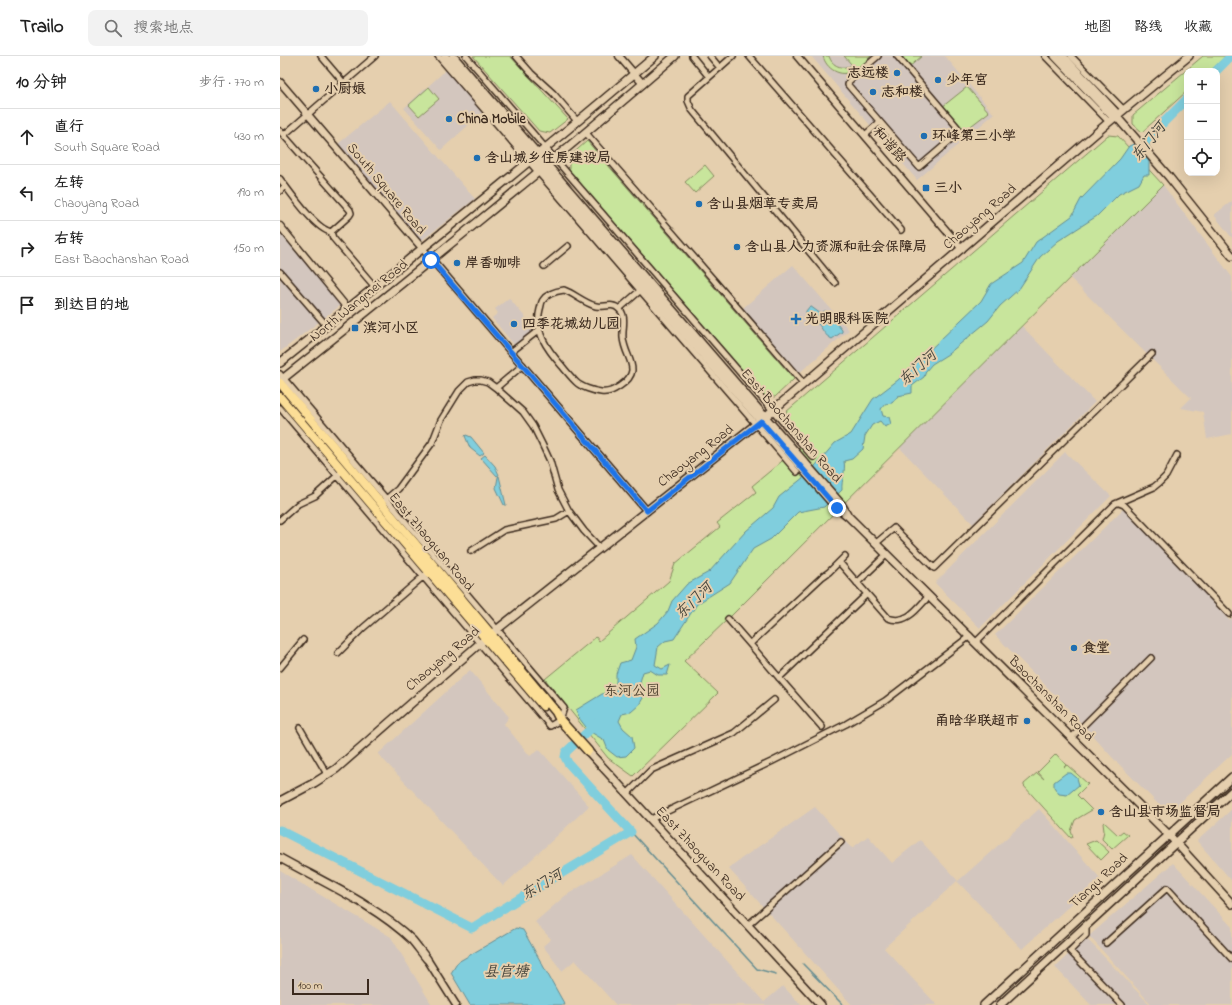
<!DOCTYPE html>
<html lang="zh">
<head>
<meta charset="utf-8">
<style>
  body { margin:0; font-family:"Indie Flower","LXGW WenKai TC",sans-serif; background:#f2f2f2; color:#222 }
  .controls { position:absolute; right:12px; top:12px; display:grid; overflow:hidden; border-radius:8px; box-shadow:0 4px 16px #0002 }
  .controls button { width:36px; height:36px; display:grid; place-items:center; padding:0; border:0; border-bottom:1px solid #e0e0e0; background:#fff; color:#222; font:20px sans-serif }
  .scale { position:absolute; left:12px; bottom:10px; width:77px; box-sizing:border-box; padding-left:4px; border:2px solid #3b2a1e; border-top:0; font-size:11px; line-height:14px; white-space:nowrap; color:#3b2a1e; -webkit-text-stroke:3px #e5cfae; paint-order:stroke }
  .stop { position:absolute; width:12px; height:12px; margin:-9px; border:3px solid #1a73e8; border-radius:50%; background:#fff }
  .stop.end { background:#1a73e8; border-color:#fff; box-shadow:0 1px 4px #0008 }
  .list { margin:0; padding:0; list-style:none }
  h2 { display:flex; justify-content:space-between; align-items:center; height:52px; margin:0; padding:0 16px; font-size:17px }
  h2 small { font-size:13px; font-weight:400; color:#767676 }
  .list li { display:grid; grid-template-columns:26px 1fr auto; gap:12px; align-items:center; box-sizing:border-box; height:56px; padding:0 16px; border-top:1px solid #e0e0e0 }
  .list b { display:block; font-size:15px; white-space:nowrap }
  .list p { margin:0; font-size:13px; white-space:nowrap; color:#767676 }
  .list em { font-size:13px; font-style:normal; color:#767676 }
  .icon { flex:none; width:22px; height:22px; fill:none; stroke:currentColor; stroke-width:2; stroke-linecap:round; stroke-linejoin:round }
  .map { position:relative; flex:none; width:952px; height:949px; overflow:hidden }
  header { display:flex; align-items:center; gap:24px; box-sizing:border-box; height:56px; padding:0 20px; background:#fff; border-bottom:1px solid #e0e0e0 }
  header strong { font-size:19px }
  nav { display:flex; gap:22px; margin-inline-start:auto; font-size:14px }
  .search { width:280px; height:36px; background:#f2f2f2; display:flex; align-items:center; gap:10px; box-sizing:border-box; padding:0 14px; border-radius:8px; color:#767676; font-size:15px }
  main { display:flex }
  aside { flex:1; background:#fff }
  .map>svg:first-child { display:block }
  .built { fill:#d3c6be }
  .green { fill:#c8e59c; stroke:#82885d }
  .water { fill:#80cedd; stroke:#648c91 }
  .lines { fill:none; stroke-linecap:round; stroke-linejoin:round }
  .stream { stroke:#648c91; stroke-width:1.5 }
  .river { stroke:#80cedd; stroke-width:9 }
  .minor-casing { stroke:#3b2a1e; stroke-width:8 }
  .tertiary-casing { stroke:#3b2a1e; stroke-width:9 }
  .secondary-casing { stroke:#3b2a1e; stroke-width:10 }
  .primary-casing { stroke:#3b2a1e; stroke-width:11 }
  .minor { stroke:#e5cfae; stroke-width:5 }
  .tertiary { stroke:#e5cfae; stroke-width:6 }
  .secondary { stroke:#e5cfae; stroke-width:7 }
  .primary { stroke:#fcde96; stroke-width:8 }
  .route { stroke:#1a73e8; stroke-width:5 }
  .poi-dot { fill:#1f6fb2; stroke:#e5cfae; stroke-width:1.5 }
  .labels { text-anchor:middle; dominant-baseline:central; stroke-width:4; stroke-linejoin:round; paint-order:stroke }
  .poi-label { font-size:14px; font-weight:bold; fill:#3b2a1e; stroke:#e5cfae; text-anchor:start }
  .street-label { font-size:14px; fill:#3b2a1e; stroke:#e5cfae }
  .park-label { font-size:14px; fill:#493d2b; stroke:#e5cfae }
  .water-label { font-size:15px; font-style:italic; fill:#45433b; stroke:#e5cfae }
</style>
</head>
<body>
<header>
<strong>Trailo</strong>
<div class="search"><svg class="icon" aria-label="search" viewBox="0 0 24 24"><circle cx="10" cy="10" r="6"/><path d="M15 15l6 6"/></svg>搜索地点</div>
<nav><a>地图</a><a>路线</a><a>收藏</a></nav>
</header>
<main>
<aside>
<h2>10 分钟<small>步行 · 770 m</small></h2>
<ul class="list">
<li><svg class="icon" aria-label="ahead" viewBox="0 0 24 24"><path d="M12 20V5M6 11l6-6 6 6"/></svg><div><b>直行</b><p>South Square Road</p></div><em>430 m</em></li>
<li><svg class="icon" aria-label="left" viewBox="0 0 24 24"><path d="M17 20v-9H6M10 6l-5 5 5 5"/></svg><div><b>左转</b><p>Chaoyang Road</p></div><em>190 m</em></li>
<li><svg class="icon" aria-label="right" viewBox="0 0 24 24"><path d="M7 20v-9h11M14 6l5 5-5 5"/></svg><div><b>右转</b><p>East Baochanshan Road</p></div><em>150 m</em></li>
<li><svg class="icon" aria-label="arrive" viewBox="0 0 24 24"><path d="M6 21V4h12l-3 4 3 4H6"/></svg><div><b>到达目的地</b></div></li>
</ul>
</aside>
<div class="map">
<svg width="952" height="949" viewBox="0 0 952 949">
  <rect width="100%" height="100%" fill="#e5cfae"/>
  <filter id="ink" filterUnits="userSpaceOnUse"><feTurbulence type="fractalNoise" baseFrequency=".025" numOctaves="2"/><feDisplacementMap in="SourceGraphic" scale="8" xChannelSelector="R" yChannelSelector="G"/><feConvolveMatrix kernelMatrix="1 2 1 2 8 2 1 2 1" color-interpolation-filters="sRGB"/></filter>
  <g filter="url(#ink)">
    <path class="built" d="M 531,0 L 665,0 L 714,58 L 637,124 Z
      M 166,14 L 203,56 L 161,94 L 124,52 Z
      M 110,45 L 195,143 L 141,185 L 58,88 Z
      M 883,129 L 952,221 L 952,378 L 927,383 L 923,356 L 901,352 L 911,342 L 789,221 Z
      M 952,145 L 952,182 L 934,159 Z
      M 0,177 L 61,249 L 0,296 Z
      M 513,209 L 569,274 L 518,318 L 463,252 Z
      M 229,242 L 255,273 L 235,290 L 212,262 L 218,257 L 215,253 Z
      M 741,269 L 815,346 L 693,468 L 619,391 Z
      M 785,396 L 831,440 L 700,572 L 655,527 Z
      M 845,451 L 949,564 L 952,562 L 952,698 L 894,752 L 879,749 L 831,700 L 781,645 L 715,579 Z
      M 190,614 L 229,661 L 224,668 L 250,700 L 259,693 L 309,750 L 223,830 L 98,698 Z
      M 535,751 L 572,792 L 588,780 L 612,807 L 640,784 L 678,825 L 759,753 L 820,822 L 742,893 L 677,825 L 604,892 L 657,949 L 572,949 L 448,812 Z
      M 952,753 L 952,825 L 917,785 Z
      M 352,799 L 484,946 L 503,930 L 521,949 L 336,949 L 295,904 L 282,915 L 263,890 L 271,883 L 255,866 L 285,840 Z
      M 893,807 L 952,871 L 952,949 L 872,949 L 809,880 Z
      M 0,815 L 111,881 L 152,949 L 0,949 Z
      M 806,882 L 870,949 L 811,949 L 775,911 Z"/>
    <path class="green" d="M 193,0 L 230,0 L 288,63 L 270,77 L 259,75 Z
      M 543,0 L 549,0 C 552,10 562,14 572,9 L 564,0 L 591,0 C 586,5 580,11 573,15 C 561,22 546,13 543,0 Z
      M 618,0 L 642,0 L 628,12 Z
      M 923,0 L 946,0 L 930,15 L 907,15 L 907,35 L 862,76 L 853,68 L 853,59 Z
      M 149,31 L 159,43 L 139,60 L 129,49 Z
      M 687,31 L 709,56 L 683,76 L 662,51 Z
      M 828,79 L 838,80 L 883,129 L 448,563 L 404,605 L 438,637 L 353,720 L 328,702 L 265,623 L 316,581 L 319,585 L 389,525 L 395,508 L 440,471 L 437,467 L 476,436 L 472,430 L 525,386 L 507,366 L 506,356 Z
      M 307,85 L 514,323 L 495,341 L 485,340 L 289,114 L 289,101 Z
      M 425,109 L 434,120 L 415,137 L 405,126 Z
      M 776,698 L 786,709 L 784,711 L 787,709 L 808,728 L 797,739 L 812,754 L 795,764 L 791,775 L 793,781 L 791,782 L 744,730 L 744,728 L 757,717 L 764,723 L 758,716 Z
      M 824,766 L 838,779 L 843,775 L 848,779 L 832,793 L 822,783 L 824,775 L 823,767 Z
      M 816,784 L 829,796 L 821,804 L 806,788 Z"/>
    <path class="water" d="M 869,81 L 869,119 L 864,119 L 859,128 L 839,138 L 817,160 L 778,185 L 760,201 L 739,233 L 720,250 L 708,265 L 668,298 L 652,308 L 646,315 L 644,321 L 632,330 L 632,337 L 618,340 L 612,347 L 605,348 L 601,353 L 603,360 L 609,361 L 611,368 L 605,371 L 600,365 L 592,369 L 585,380 L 583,393 L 572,403 L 564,405 C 566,416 561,424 562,434 L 544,451 L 518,456 L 491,483 L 473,493 L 450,527 L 417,548 L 394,583 L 385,585 L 378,591 L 375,609 L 382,613 L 390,609 L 387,619 L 378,619 L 370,614 L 363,616 L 360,626 L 363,642 L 359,649 L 351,656 L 342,658 L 339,665 L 343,672 L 352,680 L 354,692 L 346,700 L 337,701 L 328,694 L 324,684 L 309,675 L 299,662 L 296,654 L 322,638 L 336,634 L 336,618 L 340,607 L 351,604 L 356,591 L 355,583 L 378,567 L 388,555 L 392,545 L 407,528 L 429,516 L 466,475 L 493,452 L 499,441 L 529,417 L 555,387 L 571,378 L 593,343 L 618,324 L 701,245 L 711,228 L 743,207 L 756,186 L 792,160 L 801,143 L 840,103 L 849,90 Z
      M 530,250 L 541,258 L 544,255 L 546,255 L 562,274 L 562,276 L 552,283 C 544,279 544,275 539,269 C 535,265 530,261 526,257 L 526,255 Z
      M 186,379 L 191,381 L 204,397 L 200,400 L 190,392 L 185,380 Z
      M 205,399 L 215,410 L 219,419 L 217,420 L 201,402 Z
      M 219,420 L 226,449 L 224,449 L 216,432 L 218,421 Z
      M 786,717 L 791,717 L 797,722 L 799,729 L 787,739 L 779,738 L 774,731 L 774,726 Z
      M 236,872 L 243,874 L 285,949 L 190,949 L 171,917 L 178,906 Z"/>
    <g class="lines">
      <path class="stream" d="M 351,776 L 477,913 L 496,918
        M 523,908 L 563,949"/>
      <path class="river" d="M 936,15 L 951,0
        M 863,90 L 869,81 L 907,43
        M 0,774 L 192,872 L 242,841 L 351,776 L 288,707 L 285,701 L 286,696 L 318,666"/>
      <g class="minor-casing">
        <path id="minor" d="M 41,0 L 64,27
          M 158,0 L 517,416
          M 186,0 L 533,401
          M 236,0 L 251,17 L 273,37 L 297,65
          M 412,0 L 429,21
          M 430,0 L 440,12
          M 453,0 L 408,40 L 408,45 L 412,54 L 555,227
          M 469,0 L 621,174
          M 598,0 L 569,25 L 568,29 L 639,111 L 680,76 L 679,73 L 617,0
          M 765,0 L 829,66
          M 791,0 L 844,54
          M 0,75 L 70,154 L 71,157 L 69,160 L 51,176 L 53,182 L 95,231
          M 306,77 L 524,328
          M 4,79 L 95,0
          M 585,79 L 600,66
          M 0,123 C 10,136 35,173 51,176
          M 0,135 L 5,130
          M 264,210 L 288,190
          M 0,216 L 47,270
          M 284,234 C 295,238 304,247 316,250 C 324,252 332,246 339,253 C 347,259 342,273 343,282 C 345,303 364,314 340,330 C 334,334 329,337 321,336 C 313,335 301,331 296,326 C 291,321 286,315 282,310 C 267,293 254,276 260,253 C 261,251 261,246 263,244 C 267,238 277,235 284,234 Z
          M 339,253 L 363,232
          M 231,296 L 259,274
          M 0,318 L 284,652 L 280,664 L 270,670 L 0,352
          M 216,332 L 243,309
          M 105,444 L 118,433 L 152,387 L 161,364 L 179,335 L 188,326 L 195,324 L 201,324 L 208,326 L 216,332 L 243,356 L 253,370 L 262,388 L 270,405 L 278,434 L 289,455 L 304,475 L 320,492
          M 839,447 L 844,449 L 949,558
          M 0,464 L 18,448 L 35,440 L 59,418
          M 595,488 L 614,472 L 654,512 L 872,298
          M 191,495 L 224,474 L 276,463 L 289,455
          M 559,506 L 608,562 C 626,569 637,553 648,541
          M 577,527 L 606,499
          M 448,563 L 542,671
          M 696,586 L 835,448 L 874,431 L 880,426 L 886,420 L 897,399
          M 470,588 L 542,521 L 549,516 L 565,500
          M 58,597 L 83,572 L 145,519
          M 0,612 L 23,584
          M 499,622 L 587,538
          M 20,672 L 47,718
          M 791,682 L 871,602
          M 347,738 L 371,714 L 454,677 L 494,644
          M 371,763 L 491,706 L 566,668 L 605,645 L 690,580
          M 468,869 L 561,786
          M 806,870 L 806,879 L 790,895 L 842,949
          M 826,887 L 887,832 L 952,903"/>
      </g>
      <g class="tertiary-casing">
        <path id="tertiary" d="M 339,0 L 363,28
          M 517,0 L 682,193
          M 0,26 C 122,170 245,312 367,455
          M 0,170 L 68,253
          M 147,903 L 176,949"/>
      </g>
      <g class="secondary-casing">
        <path id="secondary" d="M 165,0 L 364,231 L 553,448 L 568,460 L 889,779 L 952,848
          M 173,0 L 485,361 L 561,448 L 567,458
          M 775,0 L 834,62
          M 783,0 L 838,59
          M 836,60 L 889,121 L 952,200
          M 0,307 C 126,206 252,105 375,0
          M 0,325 C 133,219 266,112 395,0
          M 308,695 L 541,949
          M 0,745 L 34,727 L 56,713 L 205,583 L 485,361 L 829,66 L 909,0
          M 0,802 C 43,826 97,850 132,884 C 137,890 142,897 147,903
          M 704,949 L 952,721
          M 720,949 L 952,735"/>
      </g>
      <g class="primary-casing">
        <path id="primary" d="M 0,327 L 155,511 L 276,656 L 280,664 L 308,695
          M 0,341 L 263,650"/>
      </g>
      <use href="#minor" class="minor"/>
      <use href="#tertiary" class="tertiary"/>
      <use href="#secondary" class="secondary"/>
      <use href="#primary" class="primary"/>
    </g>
  </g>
  <g class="lines" filter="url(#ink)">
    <path class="route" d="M 151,204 L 231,296 L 367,455 L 481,365 L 557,452"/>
  </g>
  <g class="poi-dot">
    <circle cx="617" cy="17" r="4"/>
    <circle cx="658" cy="24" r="4"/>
    <circle cx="36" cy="33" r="4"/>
    <circle cx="593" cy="36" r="4"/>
    <circle cx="169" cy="63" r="4"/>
    <circle cx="644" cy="80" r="4"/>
    <circle cx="197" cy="102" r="4"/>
    <rect x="642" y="128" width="8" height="8" rx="2"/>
    <circle cx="419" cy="148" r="4"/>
    <circle cx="457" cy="191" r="4"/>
    <circle cx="177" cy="207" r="4"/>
    <path d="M514 257h4v4h4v4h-4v4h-4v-4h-4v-4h4z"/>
    <circle cx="234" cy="268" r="4"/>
    <rect x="71" y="268" width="8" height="8" rx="2"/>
    <circle cx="794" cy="592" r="4"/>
    <circle cx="747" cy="665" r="4"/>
    <circle cx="821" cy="756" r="4"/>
  </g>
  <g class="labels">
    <g class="poi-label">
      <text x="609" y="17" text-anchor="end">志远楼</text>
      <text x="666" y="24">少年宫</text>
      <text x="44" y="33">小厨娘</text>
      <text x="601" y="36">志和楼</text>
      <text x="177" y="63">China Mobile</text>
      <text x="652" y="80">环峰第三小学</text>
      <text x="205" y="102">含山城乡住房建设局</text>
      <text x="654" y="132">三小</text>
      <text x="427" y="148">含山县烟草专卖局</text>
      <text x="465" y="191">含山县人力资源和社会保障局</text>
      <text x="185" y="207">岸香咖啡</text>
      <text x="525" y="263">光明眼科医院</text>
      <text x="242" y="268">四季花城幼儿园</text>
      <text x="83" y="272">滨河小区</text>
      <text x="802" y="592">食堂</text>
      <text x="739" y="665" text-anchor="end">甬晗华联超市</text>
      <text x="829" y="756">含山县市场监督局</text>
    </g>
    <g class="street-label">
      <text transform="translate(609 89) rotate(49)">和谐路</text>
      <text transform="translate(106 133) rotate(50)">South Square Road</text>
      <text transform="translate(700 161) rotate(-41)">Chaoyang Road</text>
      <text transform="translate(79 245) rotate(-39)">North Wangmei Road</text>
      <text transform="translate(511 370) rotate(49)">East Baochanshan Road</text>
      <text transform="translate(416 400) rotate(-38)">Chaoyang Road</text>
      <text transform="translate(151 486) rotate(50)">East Zhaoguan Road</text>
      <text transform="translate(163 603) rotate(-40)">Chaoyang Road</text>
      <text transform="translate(771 643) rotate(45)">Baochanshan Road</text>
      <text transform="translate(420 798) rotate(47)">East Zhaoguan Road</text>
      <text transform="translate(819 825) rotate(-43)">Tiangu Road</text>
    </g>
    <g class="park-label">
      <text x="352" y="635">东河公园</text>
    </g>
    <g class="water-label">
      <text transform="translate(869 86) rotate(-51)">东门河</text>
      <text transform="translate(638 312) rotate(-42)">东门河</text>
      <text transform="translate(414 545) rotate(-44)">东门河</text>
      <text transform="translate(262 829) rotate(-31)">东门河</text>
      <text x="226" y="916">县官塘</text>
    </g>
  </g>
</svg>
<div class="controls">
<button>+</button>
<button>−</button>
<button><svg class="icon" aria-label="locate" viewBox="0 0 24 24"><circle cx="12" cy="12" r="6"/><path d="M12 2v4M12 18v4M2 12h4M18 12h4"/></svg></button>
</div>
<div class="scale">100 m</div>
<div class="stop" style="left:151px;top:204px"></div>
<div class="stop end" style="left:557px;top:452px"></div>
</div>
</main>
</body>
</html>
